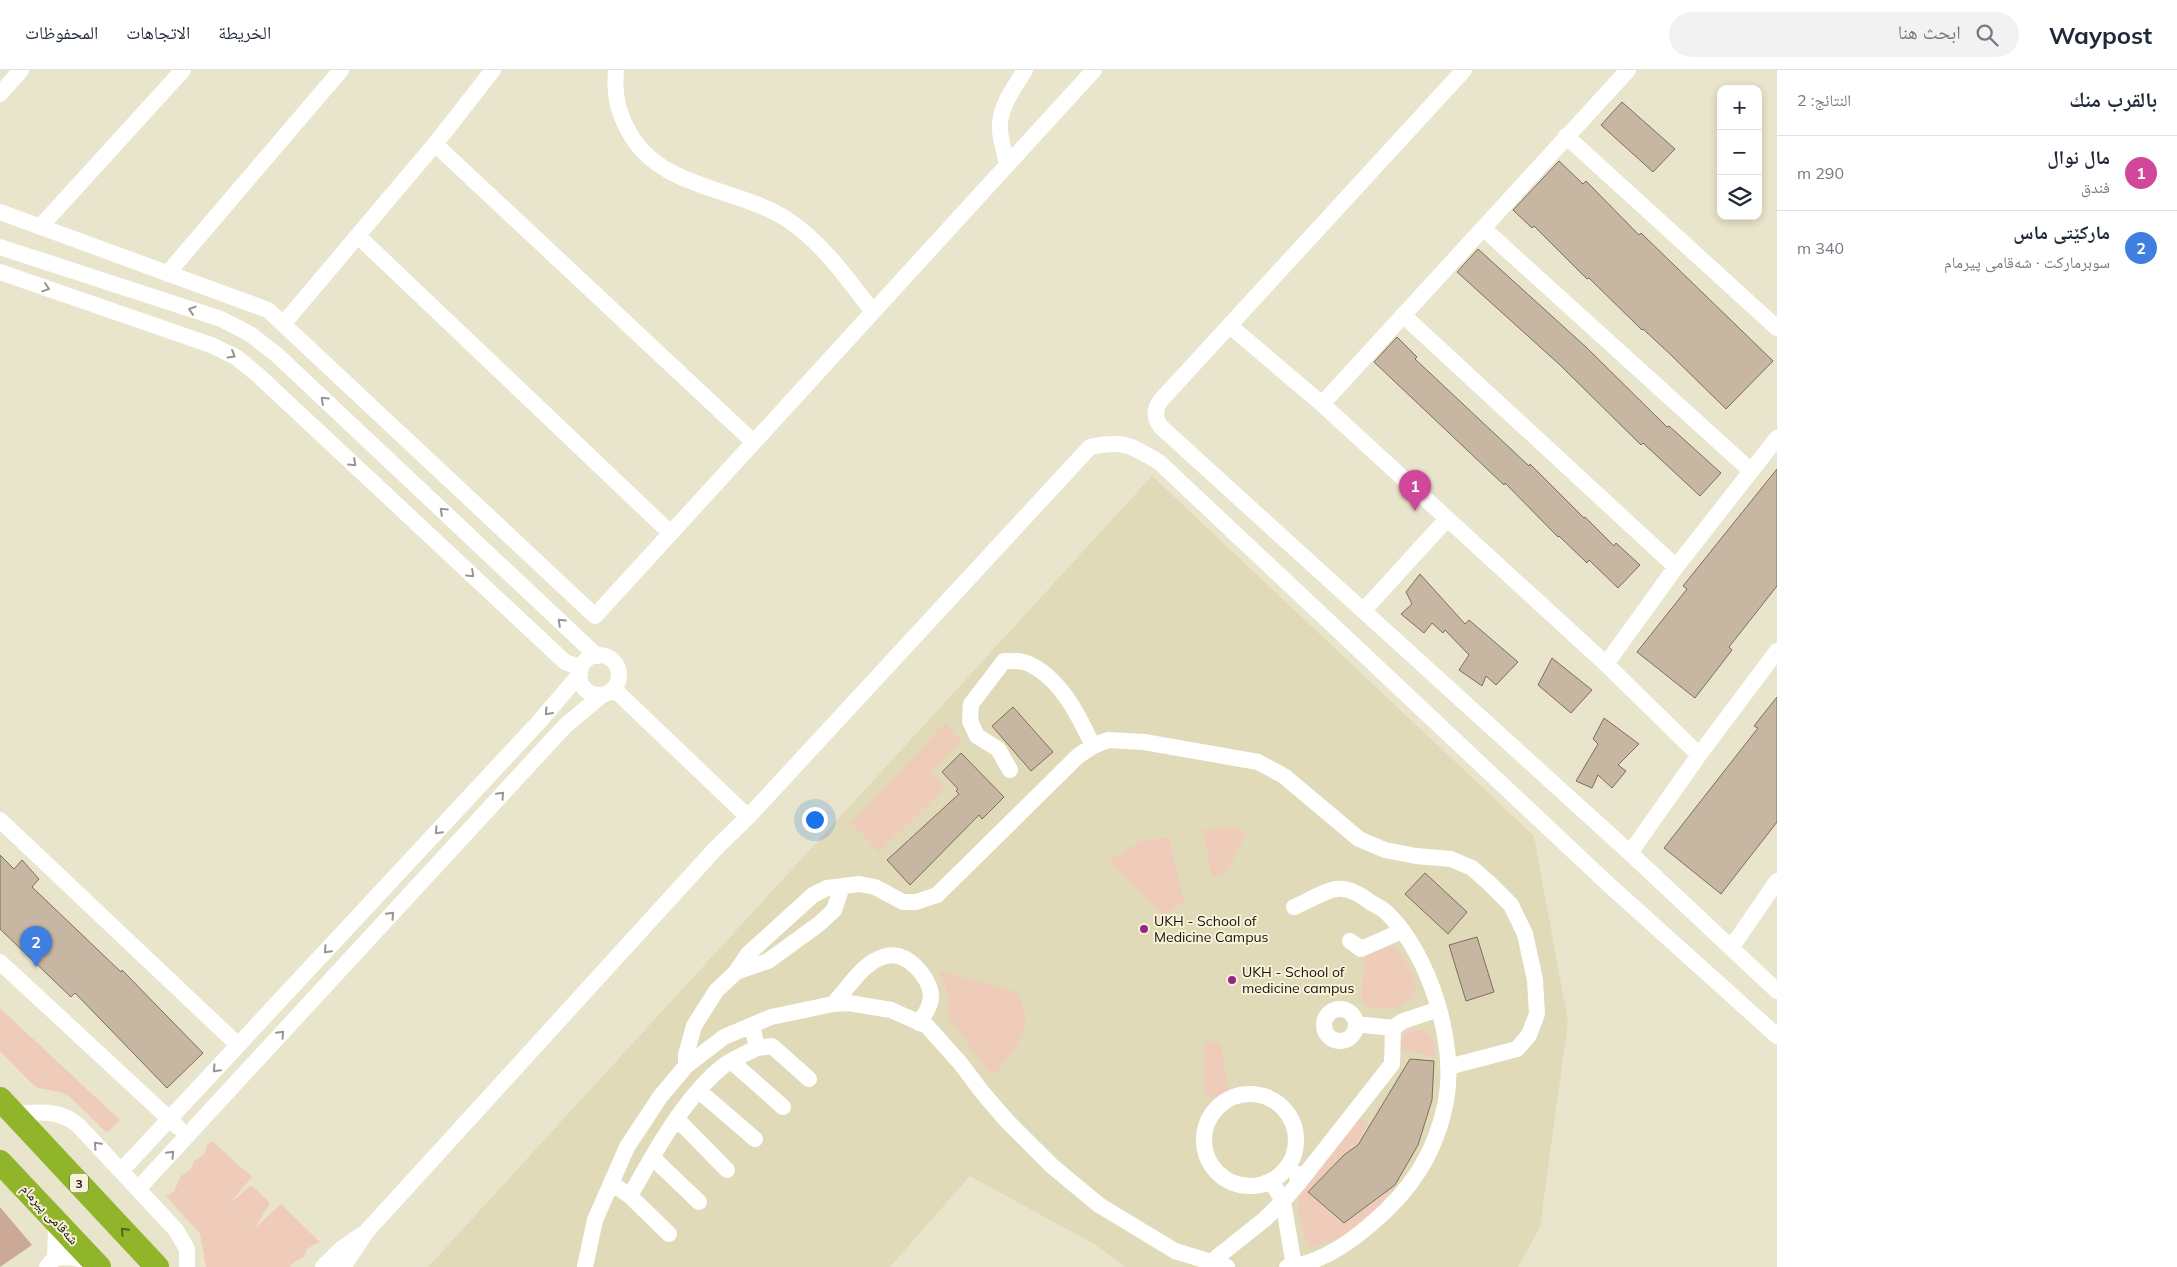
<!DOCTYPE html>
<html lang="ar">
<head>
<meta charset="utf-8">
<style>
  body { margin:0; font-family:Mulish,"Noto Naskh Arabic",sans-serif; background:#f2f2f3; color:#1f2937; direction:rtl }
  .controls { position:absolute; right:15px; top:15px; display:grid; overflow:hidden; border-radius:10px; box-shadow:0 2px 8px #0003 }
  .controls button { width:45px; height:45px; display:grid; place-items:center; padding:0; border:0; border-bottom:1px solid #e0e1e3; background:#fff; color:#1f2937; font:25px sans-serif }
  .you { position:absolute; left:814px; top:749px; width:18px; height:18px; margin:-12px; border:4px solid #fff; border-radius:50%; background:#1a73e8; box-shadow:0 0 0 8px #1a73e833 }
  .badge { display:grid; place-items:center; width:32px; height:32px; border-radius:50%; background:#952586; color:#fff; font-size:16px; font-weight:700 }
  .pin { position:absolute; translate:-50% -41px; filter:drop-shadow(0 1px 2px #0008) }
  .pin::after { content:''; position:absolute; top:26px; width:18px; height:15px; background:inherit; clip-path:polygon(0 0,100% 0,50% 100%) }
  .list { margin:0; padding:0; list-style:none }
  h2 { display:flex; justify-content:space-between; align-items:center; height:65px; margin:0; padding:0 20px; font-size:21px }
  h2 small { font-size:16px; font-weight:400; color:#747a83 }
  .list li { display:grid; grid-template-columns:32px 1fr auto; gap:15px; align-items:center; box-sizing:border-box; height:75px; padding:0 20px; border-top:1px solid #e0e1e3 }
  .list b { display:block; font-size:19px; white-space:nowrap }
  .list p { margin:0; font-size:16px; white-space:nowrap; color:#747a83 }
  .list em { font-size:16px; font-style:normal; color:#747a83 }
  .icon { flex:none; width:28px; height:28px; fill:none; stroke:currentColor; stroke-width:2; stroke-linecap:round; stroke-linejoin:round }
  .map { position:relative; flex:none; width:1777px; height:1197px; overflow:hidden; direction:ltr }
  header { display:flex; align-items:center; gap:30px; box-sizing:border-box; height:70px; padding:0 25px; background:#fff; border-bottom:1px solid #e0e1e3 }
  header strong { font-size:24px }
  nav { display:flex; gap:28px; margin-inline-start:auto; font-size:18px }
  .search { width:350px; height:45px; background:#f2f2f3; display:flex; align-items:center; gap:12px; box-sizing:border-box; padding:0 18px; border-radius:28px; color:#747a83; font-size:19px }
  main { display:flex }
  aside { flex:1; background:#fff }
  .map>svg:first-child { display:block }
  .built { fill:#e0dab9 }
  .green { fill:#efccba }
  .forest { fill:#cca997 }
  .building { fill:#c7b7a2; stroke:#7d6e5b }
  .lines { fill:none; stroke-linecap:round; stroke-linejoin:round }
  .minor { stroke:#fff; stroke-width:16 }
  .highway { stroke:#90b42a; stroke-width:24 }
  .oneway { stroke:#969591 }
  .oneway2 { stroke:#52641a }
  .poi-dot { fill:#952586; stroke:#f7f2d9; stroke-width:2 }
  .labels { text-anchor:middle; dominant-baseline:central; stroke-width:4; stroke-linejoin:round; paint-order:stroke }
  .shield { fill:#f7f2d9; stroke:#595648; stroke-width:1 }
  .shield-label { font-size:12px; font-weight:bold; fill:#15130a }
  .poi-label { font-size:14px; fill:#15130a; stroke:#f7f2d9; text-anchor:start }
  .street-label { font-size:14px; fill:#15130a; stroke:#f7f2d9 }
</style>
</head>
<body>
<header>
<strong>Waypost</strong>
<div class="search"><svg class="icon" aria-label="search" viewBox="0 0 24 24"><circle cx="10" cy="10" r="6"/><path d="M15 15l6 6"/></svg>ابحث هنا</div>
<nav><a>الخريطة</a><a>الاتجاهات</a><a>المحفوظات</a></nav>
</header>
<main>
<aside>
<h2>بالقرب منك<small>النتائج: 2</small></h2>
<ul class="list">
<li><span class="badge" style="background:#d1479c">1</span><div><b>مال نوال</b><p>فندق</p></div><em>290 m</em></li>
<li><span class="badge" style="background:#3f7fe0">2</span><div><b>مارکێتی ماس</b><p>سوبرماركت · شەقامی پیرمام</p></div><em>340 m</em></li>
</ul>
</aside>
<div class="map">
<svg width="1777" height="1197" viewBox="0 0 1777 1197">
  <rect width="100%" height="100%" fill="#e9e5cc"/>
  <path class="built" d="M 1152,406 L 1534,766 L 1568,952 L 1540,1157 L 1518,1197 L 1126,1197 L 1094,1174 L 970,1106 L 890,1197 L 428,1197 Z"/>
  <path class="green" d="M 945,653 L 961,671 L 931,703 L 945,718 L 879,782 L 851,753 Z
    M 1230,757 L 1247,762 L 1226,804 L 1212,807 L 1203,760 Z
    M 1169,767 L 1184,832 L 1165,846 L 1109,791 L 1141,771 Z
    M 1385,873 L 1401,883 L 1416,912 L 1414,927 L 1396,938 L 1371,939 L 1361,931 L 1365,884 Z
    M 939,901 L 1017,922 C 1037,959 1018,971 997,1002 L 990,1003 L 948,947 L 948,925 Z
    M 0,938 L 120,1050 L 107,1063 L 70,1027 L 60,1022 L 38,1018 L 30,1012 L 0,981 Z
    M 1412,960 L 1424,960 C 1434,968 1435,974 1435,986 L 1397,980 L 1404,964 Z
    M 1220,972 L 1230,1026 L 1220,1028 L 1203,1025 L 1205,973 Z
    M 1358,1046 L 1368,1053 L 1355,1077 L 1344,1085 L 1308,1122 L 1345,1153 L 1386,1122 L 1388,1104 L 1396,1113 L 1377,1140 L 1340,1168 L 1312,1178 L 1307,1176 L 1298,1142 L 1300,1117 Z
    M 212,1071 L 252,1107 L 229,1134 L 251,1115 L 270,1133 L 255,1158 L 281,1134 L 320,1172 L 307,1179 L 303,1188 L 294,1192 L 290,1197 L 206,1197 L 200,1164 L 166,1126 L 174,1122 L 180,1107 L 191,1099 L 194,1091 L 204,1084 L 208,1074 Z"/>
  <path class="forest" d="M 0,1137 L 32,1175 L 0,1197 Z"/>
  <path class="building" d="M 1622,32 L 1675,79 L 1653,102 L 1601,55 Z
    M 1559,91 L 1583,114 L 1586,111 L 1639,165 L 1641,163 L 1773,291 L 1726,339 L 1671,285 L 1643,259 L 1642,260 L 1589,208 L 1587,209 L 1534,156 L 1532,158 L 1513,140 Z
    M 1478,179 L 1587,278 L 1667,357 L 1669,356 L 1721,403 L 1700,426 L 1643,373 L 1641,375 L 1560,295 L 1457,202 Z
    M 1397,267 L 1417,287 L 1415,289 L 1529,396 L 1530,394 L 1584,448 L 1585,447 L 1614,476 L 1616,473 L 1640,495 L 1618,518 L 1589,490 L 1587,493 L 1559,466 L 1558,467 L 1505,413 L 1504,415 L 1374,292 Z
    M 1777,399 L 1777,516 L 1729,577 L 1732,580 L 1695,628 L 1637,582 L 1687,519 L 1683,516 Z
    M 1420,504 L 1465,554 L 1469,550 L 1518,592 L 1496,615 L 1486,606 L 1482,616 L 1459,600 L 1469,585 L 1445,560 L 1443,563 L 1432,553 L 1424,563 L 1401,544 L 1412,534 L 1406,522 Z
    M 1552,588 L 1592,620 L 1571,643 L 1538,615 Z
    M 1777,627 L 1777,752 L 1721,824 L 1664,778 L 1758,658 L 1754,656 Z
    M 1013,637 L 1053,682 L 1031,701 L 992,656 Z
    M 1604,648 L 1639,674 L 1618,695 L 1626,701 L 1612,718 L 1598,705 L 1592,718 L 1576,711 L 1598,674 L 1593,669 Z
    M 961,683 L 1004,727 L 982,749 L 979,745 L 910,815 L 887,790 L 959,724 L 956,721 L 958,719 L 942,702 Z
    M 0,785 L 14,799 L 22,790 L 39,809 L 32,817 L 121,902 L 122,900 L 203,983 L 167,1018 L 75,923 L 71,927 L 0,859 Z
    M 1425,803 L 1467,842 L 1448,864 L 1405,824 Z
    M 1477,867 L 1494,922 L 1466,931 L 1449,875 Z
    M 1410,989 L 1434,991 L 1432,1030 L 1418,1075 L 1395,1115 L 1344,1153 L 1308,1122 L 1344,1085 L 1358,1075 Z"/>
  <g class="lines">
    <path class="minor" d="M 616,0 C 614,25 617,40 629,62 C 660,119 735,117 785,148 C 822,172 847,208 873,242
      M 1464,0 L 1161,330 C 1154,339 1154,348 1161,357 L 1630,783 L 1777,921
      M 0,24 L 21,0
      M 1566,66 L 1777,258
      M 435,74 L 747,366
      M 1007,95 C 1005,84 1001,72 1000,61 C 998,38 1014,18 1025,0
      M 0,142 L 268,240 L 595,546 L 1094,0
      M 40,157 L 183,0
      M 1484,159 L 1750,400
      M 358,166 L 664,457
      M 0,177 L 221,249 L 250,264 L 277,285 L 597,586
      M 0,202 L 211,275 L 236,287 L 258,305 L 565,592 L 581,598
      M 167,204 L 341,0
      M 1403,245 L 1676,497
      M 284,253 L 435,74 L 493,0
      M 1230,256 L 1322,334 L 1606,594 L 1699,685
      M 1322,334 L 1628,0
      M 1364,540 L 1447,449
      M579 605a20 20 0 1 1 40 0a20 20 0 1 1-40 0Z
      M 1606,594 L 1676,497 L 1777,368
      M 614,619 L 748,747
      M 1010,700 L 998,679 L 977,666 L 970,651 L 971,634 L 1004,591 C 1011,591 1020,590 1027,593 C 1060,607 1079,646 1093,676
      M 0,750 L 238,975
      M 1630,783 L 1699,685 L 1777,581
      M 1350,871 L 1361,879 L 1402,861
      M 1731,878 L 1777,811
      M 0,892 L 178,1057
      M 736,902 L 768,891 L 819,854 L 834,840 L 842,817
      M 833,934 C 849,918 862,892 886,886 C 907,881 929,906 931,925 C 931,936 925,944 919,953
      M1324 955a16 16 0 1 1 32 0a16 16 0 1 1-32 0Z
      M 1356,954 L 1393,958
      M 757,978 L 772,976 L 809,1009
      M 731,991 L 783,1037
      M 686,996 L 686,985 L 694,956 L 716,921 L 736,902 L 748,884 L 813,825 L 827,818 L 859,814 L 875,817 L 903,832 L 916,832 L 937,825 L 1078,686 L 1093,676 L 1108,670 L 1144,672 L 1258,692 L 1284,706 L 1359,769 L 1385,780 L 1416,786 L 1451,789 L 1472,798 L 1489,813 L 1511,835 L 1525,864 L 1535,910 L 1537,944 L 1529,965 L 1517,979 L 1448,997
      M 699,1021 L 755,1069
      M1204 1070a46 46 0 1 1 92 0a46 46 0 1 1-92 0Z
      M 15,1044 C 39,1042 59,1039 78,1055 L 176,1160 L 187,1179 L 187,1197
      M 677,1049 L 727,1100
      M 652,1087 L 699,1132
      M 121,1101 L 538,653 L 580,604
      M 611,1113 L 630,1126 C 654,1083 686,1024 726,994 C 735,988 747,983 757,978 L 752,955
      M 1297,1115 L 1392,994 L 1393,958 L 1403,951 L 1439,939
      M 138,1119 L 565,656 L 602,625
      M 630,1126 L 669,1164
      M 55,1188 L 68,1187 L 93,1191
      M 1211,1192 L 1265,1149 L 1283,1131 L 1274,1116 L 1265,1113
      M 1294,1196 L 1283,1131 L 1297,1115 L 1298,1104
      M 47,1197 L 55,1188 L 56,1161 L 53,1148
      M 323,1197 L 341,1179 L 361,1165
      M 343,1197 L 367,1161 L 717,777 L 748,747 L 1090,377 C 1124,370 1130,375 1159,392 L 1608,814 L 1777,966
      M 585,1197 L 595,1150 L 627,1077 L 660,1027 L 686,996 L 724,967 L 771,947 L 833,934 L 849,933 L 891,940 L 927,956 L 961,994 L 982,1022 L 1007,1051 L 1052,1096 L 1099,1135 L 1175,1181 L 1227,1197
      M 1287,1197 C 1318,1194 1348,1174 1370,1155 C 1411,1121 1436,1083 1446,1031 C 1457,974 1430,886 1389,845 C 1384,839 1377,836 1370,832 C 1361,825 1348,817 1336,819 C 1324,821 1306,832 1294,837"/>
    <path class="highway" d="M 0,1029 L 157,1197
      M 0,1092 L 99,1197"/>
  </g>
  <defs><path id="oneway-chevron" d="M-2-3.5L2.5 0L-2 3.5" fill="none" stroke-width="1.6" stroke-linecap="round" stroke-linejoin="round" transform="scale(1.25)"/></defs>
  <g class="oneway">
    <use href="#oneway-chevron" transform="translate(46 218) rotate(19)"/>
    <use href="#oneway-chevron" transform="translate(192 240) rotate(-162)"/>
    <use href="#oneway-chevron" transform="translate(232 285) rotate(31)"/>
    <use href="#oneway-chevron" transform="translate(324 330) rotate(-137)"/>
    <use href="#oneway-chevron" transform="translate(353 393) rotate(43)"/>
    <use href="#oneway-chevron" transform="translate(443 441) rotate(-137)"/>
    <use href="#oneway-chevron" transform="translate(471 504) rotate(43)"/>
    <use href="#oneway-chevron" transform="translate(561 552) rotate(-137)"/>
    <use href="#oneway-chevron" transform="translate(548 642) rotate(132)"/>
    <use href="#oneway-chevron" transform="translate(501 725) rotate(-47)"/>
    <use href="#oneway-chevron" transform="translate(438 761) rotate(133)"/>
    <use href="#oneway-chevron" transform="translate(391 845) rotate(-47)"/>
    <use href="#oneway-chevron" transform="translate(327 880) rotate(133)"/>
    <use href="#oneway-chevron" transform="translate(281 964) rotate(-47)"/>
    <use href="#oneway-chevron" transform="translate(216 999) rotate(133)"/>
    <use href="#oneway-chevron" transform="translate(97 1075) rotate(-133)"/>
    <use href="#oneway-chevron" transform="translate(171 1084) rotate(-47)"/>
  </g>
  <use class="oneway2" href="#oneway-chevron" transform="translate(124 1161) rotate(-133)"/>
  <g class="poi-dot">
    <circle cx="1144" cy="859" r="5"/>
    <circle cx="1232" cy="910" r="5"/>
  </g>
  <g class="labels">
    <rect class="shield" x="70" y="1103.5" width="18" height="19" rx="4"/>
    <g class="shield-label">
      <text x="79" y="1113">3</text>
    </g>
    <g class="poi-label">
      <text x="1154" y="851">UKH - School of<tspan x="1154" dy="16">Medicine Campus</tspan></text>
      <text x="1242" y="902">UKH - School of<tspan x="1242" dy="16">medicine campus</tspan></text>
    </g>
    <g class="street-label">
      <text transform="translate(50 1144) rotate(47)">شەقامی پیرمام</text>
    </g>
  </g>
</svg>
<div class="controls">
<button>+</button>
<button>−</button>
<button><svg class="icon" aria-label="layers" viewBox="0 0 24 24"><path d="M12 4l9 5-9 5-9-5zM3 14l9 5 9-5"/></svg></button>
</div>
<div class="you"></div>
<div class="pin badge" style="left:1415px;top:441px;background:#d1479c">1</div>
<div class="pin badge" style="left:36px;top:897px;background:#3f7fe0">2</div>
</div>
</main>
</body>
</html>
